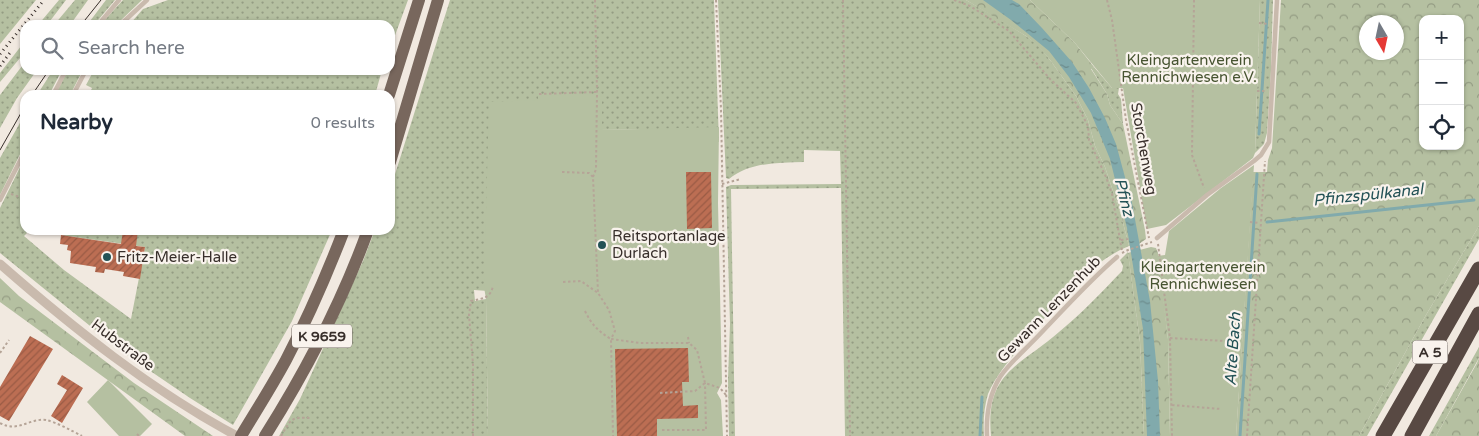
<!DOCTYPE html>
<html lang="en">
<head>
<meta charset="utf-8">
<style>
  body { margin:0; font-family:"Varela Round",sans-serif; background:#f2f2f3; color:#1f2937 }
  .controls { position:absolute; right:15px; top:15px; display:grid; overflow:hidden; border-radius:10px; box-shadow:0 1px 4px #0004 }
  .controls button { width:45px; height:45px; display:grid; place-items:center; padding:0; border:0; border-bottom:1px solid #e0e1e3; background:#fff; color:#1f2937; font:25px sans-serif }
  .compass { position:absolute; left:1359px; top:15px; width:45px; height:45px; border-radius:50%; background:#fff; box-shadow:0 1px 4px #0004; rotate:171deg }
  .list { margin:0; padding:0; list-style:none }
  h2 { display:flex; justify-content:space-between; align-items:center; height:65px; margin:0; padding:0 20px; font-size:21px }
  h2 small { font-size:16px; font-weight:400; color:#747a83 }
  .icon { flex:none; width:28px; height:28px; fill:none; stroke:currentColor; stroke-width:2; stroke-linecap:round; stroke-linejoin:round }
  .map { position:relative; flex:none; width:1479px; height:436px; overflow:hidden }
  .search { position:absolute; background:#fff; box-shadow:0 1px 4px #0004; left:20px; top:20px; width:375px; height:55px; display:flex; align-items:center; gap:12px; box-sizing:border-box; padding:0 18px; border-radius:15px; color:#747a83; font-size:19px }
  .panel { position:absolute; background:#fff; box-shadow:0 1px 4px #0004; left:20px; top:90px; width:375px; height:145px; border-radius:15px }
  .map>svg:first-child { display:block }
  .grass { fill:url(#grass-dots) }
  .forest { fill:url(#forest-crowns); fill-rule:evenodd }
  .garden { fill:#b5c0a1 }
  .water { fill:url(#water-ripples) }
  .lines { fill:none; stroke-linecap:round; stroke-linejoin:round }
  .stream { stroke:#81aaac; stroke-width:3 }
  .building { fill:url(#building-hatch) }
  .path { stroke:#b5a497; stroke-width:2; stroke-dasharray:2.5 2.5; stroke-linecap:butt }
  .service { stroke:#c9baad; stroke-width:4.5 }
  .minor { stroke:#c9baad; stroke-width:9 }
  .primary { stroke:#78675d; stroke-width:12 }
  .motorway { stroke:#584943; stroke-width:15 }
  .tram { stroke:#382f2b; stroke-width:1 }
  .rail { stroke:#382f2b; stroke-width:3; stroke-dasharray:1 4; stroke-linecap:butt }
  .poi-dot { fill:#235256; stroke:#f9f3ed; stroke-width:2 }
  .labels { text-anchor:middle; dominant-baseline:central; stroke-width:4.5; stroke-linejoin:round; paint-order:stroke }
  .shield { fill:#f9f3ed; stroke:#726a65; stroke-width:1 }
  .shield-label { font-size:14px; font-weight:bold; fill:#382f2b }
  .park-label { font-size:15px; fill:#475431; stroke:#f9f3ed }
  .street-label { font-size:15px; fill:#382f2b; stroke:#f9f3ed }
  .poi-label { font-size:15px; fill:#382f2b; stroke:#f9f3ed; text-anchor:start }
  .water-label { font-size:16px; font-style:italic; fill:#235256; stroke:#f9f3ed }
</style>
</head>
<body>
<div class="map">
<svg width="1479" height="436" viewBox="0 0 1479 436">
  <defs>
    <pattern id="grass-dots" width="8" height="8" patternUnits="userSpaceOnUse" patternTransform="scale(1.25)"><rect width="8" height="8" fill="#b5c0a1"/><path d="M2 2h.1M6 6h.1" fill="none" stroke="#949c83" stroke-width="1.8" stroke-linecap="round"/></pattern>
    <pattern id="forest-crowns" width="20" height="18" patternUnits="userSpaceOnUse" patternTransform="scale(1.25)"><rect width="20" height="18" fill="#b5c0a1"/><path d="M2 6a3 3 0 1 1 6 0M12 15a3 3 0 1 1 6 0" fill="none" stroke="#949c83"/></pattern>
    <pattern id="water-ripples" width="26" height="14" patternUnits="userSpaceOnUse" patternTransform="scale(1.25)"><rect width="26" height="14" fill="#81aaac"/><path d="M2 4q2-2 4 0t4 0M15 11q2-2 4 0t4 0" fill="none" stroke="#6b8b8c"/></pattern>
    <pattern id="building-hatch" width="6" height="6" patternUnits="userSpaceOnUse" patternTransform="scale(1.25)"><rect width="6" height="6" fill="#bc6e53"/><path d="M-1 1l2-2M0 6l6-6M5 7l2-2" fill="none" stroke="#9a5b45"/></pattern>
  </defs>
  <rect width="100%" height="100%" fill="#f1e9e0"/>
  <path class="grass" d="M 0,0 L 36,0 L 0,44 Z
    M 59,0 L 66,0 L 47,25 L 38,25 Z
    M 75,0 L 88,0 L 70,25 L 54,25 Z
    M 106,0 L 115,0 L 94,25 L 87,25 Z
    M 123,0 L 142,0 L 116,25 L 100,25 Z
    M 168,0 L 408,0 L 390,49 L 390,25 L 129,25 L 143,9 Z
    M 450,0 L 714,0 L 719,142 L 659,129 L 601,130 L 539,100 L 488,291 L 474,290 L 475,301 L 486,299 L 488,436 L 279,436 L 300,399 L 363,261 L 375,230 L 390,230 L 390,190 Z
    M 718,0 L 966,0 L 999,19 L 1026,36 L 1038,45 L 1050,60 L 1076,96 L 1088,120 L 1095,146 L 1105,167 L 1121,215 L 1129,246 C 1086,264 1056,305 1028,338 C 1013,356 997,373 988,394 C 984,407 983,422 984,436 L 845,436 L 841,188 L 731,189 L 735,436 L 729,436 L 728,379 L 730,324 L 726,187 L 731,185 L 841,184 L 840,151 L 804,150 L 804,162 C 778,163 750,162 729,179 L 726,178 Z
    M 1260,0 L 1273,0 L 1271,71 L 1267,133 L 1264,144 L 1255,153 Z
    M 25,41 L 25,52 L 0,82 L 0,73 Z
    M 25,62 L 25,70 L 37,70 L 17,98 L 0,128 L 0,95 Z
    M 1094,67 L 1112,88 L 1119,88 L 1118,94 L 1121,99 L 1123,124 L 1110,105 L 1107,94 L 1091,68 Z
    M 53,70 L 62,70 L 49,95 L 37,95 Z
    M 68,70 L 83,70 L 70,95 L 55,95 Z
    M 94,70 L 382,70 L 375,95 L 89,95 L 92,88 L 86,85 Z
    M 25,114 L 25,144 L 0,195 L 0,158 Z
    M 25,157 L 25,198 L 23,200 L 25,201 C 23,212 21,223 27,233 L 24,236 L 64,270 L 131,319 L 145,247 L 61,235 L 35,232 L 32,230 L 332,230 L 292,321 L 233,425 L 190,398 L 121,351 L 0,253 L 0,208 Z
    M 1479,226 L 1479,239 L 1367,436 L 1359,436 L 1426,315 Z
    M 1128,252 L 1140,342 L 1144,436 L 991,436 C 985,372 1019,367 1059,332 C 1082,313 1102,292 1122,271 L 1123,266 L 1120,260 Z
    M 1479,347 L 1479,358 L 1436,436 L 1429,436 Z"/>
  <path class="forest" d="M 966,0 L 1030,0 L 1075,43 L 1094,67 L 1091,69 L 1107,94 L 1110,105 L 1123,124 L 1145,230 L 1146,239 L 1139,244 L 1129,246 L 1121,215 L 1105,167 L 1095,146 L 1088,120 L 1076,96 L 1050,60 L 1038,46 L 1026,36 Z
    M 1281,0 L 1479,0 L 1479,226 L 1426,315 L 1359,436 L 1236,436 L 1253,172 L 1267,172 L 1268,160 L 1272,148 ZM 1423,19 L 1460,19 L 1460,146 L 1423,146 ZM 1366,22 L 1396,22 L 1396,52 L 1366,52 Z
    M 1151,247 L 1156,248 L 1158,253 L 1168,339 L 1170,436 L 1144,436 L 1140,342 L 1128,253 Z
    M 0,278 L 19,296 L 134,383 L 213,436 L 185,436 L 0,302 Z
    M 1479,358 L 1479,436 L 1436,436 L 1477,363 Z"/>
  <path class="garden" d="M 1030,0 L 1260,0 L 1255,153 L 1253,158 L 1166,225 L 1147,229 L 1123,88 L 1112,88 L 1075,43 Z
    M 596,94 L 602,97 L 602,130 L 719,127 L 718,203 L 722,383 L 717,393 L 721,400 L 723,436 L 488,436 L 486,299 L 484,287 L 489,102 L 538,100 L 538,96 Z
    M 1254,165 L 1236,436 L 1170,436 L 1168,339 L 1157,256 L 1165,255 L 1169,231 L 1221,188 Z
    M 108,380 L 152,424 L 140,436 L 119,436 L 87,402 Z"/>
  <path class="water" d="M 983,0 L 1012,0 L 1019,4 L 1042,28 L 1072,62 L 1089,88 L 1105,118 L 1116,144 L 1132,203 L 1150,301 L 1158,381 L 1160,436 L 1147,436 L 1143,329 L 1127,228 L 1110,159 L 1091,113 L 1069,77 L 1049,51 L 1011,20 Z"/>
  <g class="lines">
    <path class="stream" d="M 1259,134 L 1268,0
      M 1267,222 L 1474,200
      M 980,436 L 982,397
      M 1240,436 L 1257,174"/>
  </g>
  <path class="building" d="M 686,172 L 711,172 L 712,228 L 687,229 Z
    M 123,230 L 138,230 L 136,246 L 145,247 L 140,279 L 123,276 L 124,272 L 105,269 L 104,273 L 95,272 L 96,267 L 70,263 L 71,251 L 67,250 L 68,245 L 60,244 L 61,235 L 121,244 Z
    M 30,336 L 53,349 L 9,421 L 0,416 L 0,387 Z
    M 688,348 L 689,382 L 682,382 L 683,406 L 698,405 L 698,418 L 657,419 L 657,436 L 617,436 L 615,349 Z
    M 62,375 L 83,388 L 62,423 L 51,416 L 67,390 L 57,384 Z"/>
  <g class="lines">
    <path class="path" d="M 716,0 L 721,109 L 727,436
      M 843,0 L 850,436
      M 954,0 L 970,6 L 1009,31 L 1050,79 L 1076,103 L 1088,126 L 1089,140 L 1106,177 L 1112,194 L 1122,251
      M 1107,0 L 1112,20 L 1126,120 L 1149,238
      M 1194,0 L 1192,155 L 1204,188
      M 1259,23 L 1269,24
      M 1257,91 L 1265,91
      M 539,94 L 597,92
      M 562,172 L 589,173 L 593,177 L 598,293
      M 593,177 L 596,169 L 597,92 L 595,0
      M 722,184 L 741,179
      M 11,194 L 25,199
      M 1250,222 L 1260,223
      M 1121,240 L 1129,239
      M 1158,244 L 1170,338 L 1172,436
      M 1122,253 L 1128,250 L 1152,242
      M 1162,269 L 1229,273
      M 563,282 L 581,281 L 598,293 L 609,310 L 615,331 L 611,339 L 640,343 L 689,343 L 697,350 L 705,383 L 720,388 L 726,395
      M 585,311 C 591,324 599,332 611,339 L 613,436
      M 688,337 L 689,343
      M 1170,338 L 1225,341
      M 0,353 L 9,340
      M 660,393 L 695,391 L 705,383
      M 1172,405 L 1221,409
      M 0,423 C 18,433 29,418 46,420 C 56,422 72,431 82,436
      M 662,430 L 706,430 L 705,383
      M 137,434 L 139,436
      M 281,436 C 292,418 290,417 312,418
      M 473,436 L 473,364 L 469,315 L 471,301 C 483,298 490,299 493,286
      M 1247,436 L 1265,161"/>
    <path class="service" d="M 98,25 L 119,0
      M 120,25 L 147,0
      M 53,95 L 66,70
      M 73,95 L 86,70
      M 0,200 L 25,151
      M 25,217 L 25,220
      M 28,230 L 29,231
      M 1157,238 L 1207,195 L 1254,161 L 1261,155 L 1269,142 L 1277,0
      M 987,436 C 986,416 989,395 1000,377 C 1011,361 1028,347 1041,333 C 1066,307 1090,280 1117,257"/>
    <path class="minor" d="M 0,264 C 73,328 151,390 237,436"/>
    <path class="primary" d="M 389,95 L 419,0
      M 390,162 L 438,0
      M 241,436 C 256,411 272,386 286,360 C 308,318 327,274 344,230
      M 265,436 C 306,371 342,302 368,230"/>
    <path class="motorway" d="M 1383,436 L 1479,269
      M 1412,436 L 1479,314"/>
    <path class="tram" d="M 81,25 L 101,0
      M 32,95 L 49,70
      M 0,150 L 25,106"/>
    <path class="rail" d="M 0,54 L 44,0
      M 0,66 L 12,50"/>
  </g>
  <g class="poi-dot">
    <circle cx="602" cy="245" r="5"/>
    <circle cx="107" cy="257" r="5"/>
  </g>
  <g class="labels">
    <g class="shield">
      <rect x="292" y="324.5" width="60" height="23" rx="4"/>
      <rect x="1412.5" y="340.5" width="35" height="23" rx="4"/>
    </g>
    <g class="shield-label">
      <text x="322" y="336">K 9659</text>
      <text x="1430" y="352">A 5</text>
    </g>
    <g class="park-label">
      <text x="1189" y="60">Kleingartenverein<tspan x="1189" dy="17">Rennichwiesen e.V.</tspan></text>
      <text x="1203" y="267">Kleingartenverein<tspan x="1203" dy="17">Rennichwiesen</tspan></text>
    </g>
    <g class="street-label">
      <text transform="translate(1144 149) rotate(80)">Storchenweg</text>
      <text transform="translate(1049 309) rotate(-46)">Gewann Lenzenhub</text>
      <text transform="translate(123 345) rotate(37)">Hubstraße</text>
    </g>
    <g class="poi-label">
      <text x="612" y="236">Reitsportanlage<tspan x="612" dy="17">Durlach</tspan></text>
      <text x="117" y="257">Fritz-Meier-Halle</text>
    </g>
    <g class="water-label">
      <text transform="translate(1368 195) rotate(-6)">Pfinzspülkanal</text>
      <text transform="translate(1124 197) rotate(76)">Pfinz</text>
      <text transform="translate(1233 349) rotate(-86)">Alte Bach</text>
    </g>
  </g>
</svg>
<div class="controls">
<button>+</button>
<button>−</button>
<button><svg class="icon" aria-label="locate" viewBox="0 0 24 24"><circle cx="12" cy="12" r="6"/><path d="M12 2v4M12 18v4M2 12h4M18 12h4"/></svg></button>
</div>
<svg class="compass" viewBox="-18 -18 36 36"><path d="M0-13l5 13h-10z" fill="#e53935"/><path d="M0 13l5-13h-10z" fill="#747a83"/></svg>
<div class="search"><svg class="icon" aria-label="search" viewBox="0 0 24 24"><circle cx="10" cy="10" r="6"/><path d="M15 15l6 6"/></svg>Search here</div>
<section class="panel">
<h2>Nearby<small>0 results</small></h2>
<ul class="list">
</ul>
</section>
</div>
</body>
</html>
